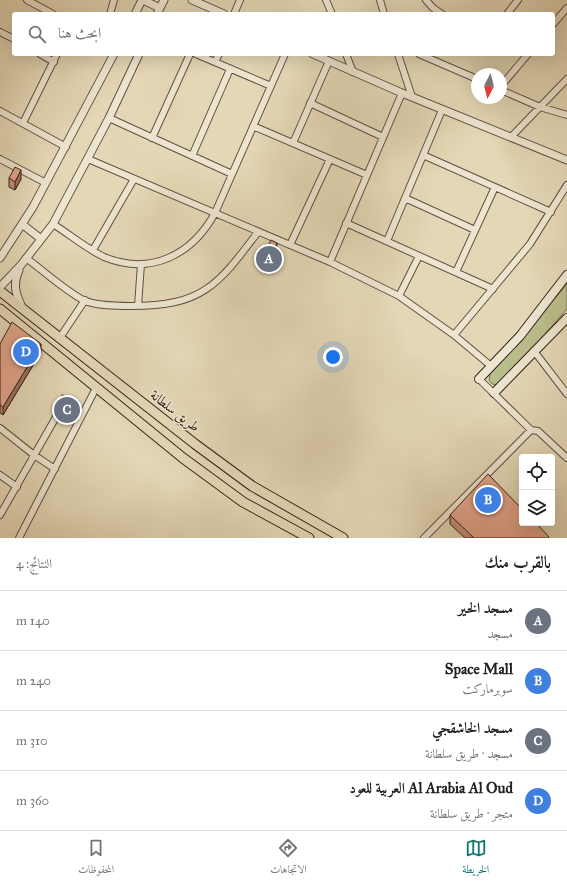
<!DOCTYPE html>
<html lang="ar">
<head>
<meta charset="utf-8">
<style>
  body { margin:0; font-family:"IM FELL Great Primer",Amiri,serif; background:#f6f6f6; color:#202124; direction:rtl }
  .controls { position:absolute; right:12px; bottom:12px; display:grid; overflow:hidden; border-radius:4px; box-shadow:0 4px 16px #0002 }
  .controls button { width:36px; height:36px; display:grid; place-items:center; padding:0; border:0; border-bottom:1px solid #e0e0e0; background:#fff; color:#202124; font:20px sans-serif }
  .compass { position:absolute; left:471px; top:68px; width:36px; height:36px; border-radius:50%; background:#fff; box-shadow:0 4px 16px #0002; rotate:187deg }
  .you { position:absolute; left:333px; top:357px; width:14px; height:14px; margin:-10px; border:3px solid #fff; border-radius:50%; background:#1a73e8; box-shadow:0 0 0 6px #1a73e833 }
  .badge { display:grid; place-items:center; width:26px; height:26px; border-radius:50%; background:#0f766e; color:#fff; font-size:13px; font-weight:700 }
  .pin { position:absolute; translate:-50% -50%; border:2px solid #fff; box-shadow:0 1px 4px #0006 }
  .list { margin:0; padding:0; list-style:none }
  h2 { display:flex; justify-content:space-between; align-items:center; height:52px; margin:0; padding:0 16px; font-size:17px }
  h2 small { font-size:13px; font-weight:400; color:#757577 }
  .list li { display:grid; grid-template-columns:26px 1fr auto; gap:12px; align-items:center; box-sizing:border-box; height:60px; padding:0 16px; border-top:1px solid #e0e0e0 }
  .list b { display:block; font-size:15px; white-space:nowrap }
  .list p { margin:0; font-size:13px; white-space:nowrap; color:#757577 }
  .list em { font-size:13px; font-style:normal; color:#757577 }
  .icon { flex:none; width:22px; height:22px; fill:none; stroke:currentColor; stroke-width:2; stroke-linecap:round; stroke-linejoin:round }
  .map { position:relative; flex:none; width:567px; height:538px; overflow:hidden; direction:ltr }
  .search { position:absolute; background:#fff; box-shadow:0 4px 16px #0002; left:12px; right:12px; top:12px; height:44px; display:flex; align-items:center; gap:10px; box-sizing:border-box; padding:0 14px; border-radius:4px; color:#757577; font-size:15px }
  .sheet { height:292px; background:#fff }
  nav { display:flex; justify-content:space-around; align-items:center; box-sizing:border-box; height:56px; border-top:1px solid #e0e0e0; background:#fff; font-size:11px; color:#757577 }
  nav a { display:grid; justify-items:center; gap:2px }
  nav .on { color:#0f766e }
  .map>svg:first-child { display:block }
  .green { fill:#b9bd8b; stroke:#767052 }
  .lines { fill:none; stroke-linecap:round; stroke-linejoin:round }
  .minor-casing { stroke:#5f5140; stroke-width:8 }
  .tertiary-casing { stroke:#5f5140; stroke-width:9 }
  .secondary-casing { stroke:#332419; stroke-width:10 }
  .primary-casing { stroke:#332419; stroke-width:11 }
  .minor { stroke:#ede5d0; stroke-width:6 }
  .tertiary { stroke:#ede5d0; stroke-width:7 }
  .secondary { stroke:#ede5d0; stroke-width:8 }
  .primary { stroke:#e4d7b6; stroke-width:9 }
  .wall { fill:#c38e78; stroke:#332419 }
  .shaded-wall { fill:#9f7462; stroke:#332419 }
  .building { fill:#e3a58c; stroke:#332419 }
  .labels { text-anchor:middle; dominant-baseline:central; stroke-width:3; stroke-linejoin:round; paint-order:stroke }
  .street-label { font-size:14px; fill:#332419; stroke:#ede5d0 }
</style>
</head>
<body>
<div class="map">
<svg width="567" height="538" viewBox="0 0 567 538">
  <rect width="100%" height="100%" fill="#e4d7b6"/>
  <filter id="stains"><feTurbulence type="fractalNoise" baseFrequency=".005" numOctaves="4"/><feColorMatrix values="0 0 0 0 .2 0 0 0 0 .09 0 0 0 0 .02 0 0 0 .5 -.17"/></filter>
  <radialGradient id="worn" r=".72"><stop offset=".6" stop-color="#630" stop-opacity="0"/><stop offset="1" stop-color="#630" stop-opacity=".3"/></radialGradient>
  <path class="green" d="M 567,284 L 567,309 L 502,383 L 498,385 L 492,384 L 489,380 L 490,374 Z"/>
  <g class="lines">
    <g class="minor-casing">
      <path id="minor" d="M 27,0 L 53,14
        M 326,0 L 332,14
        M 380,0 L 384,14
        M 426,0 L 433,8 L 442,14
        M 110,14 L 114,0
        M 234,14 L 240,0
        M 507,14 L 518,0
        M 553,24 L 567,8
        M 0,32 L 14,39
        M 40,54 L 54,62
        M 196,54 L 271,86
        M 346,54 L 353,72
        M 398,54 L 412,97
        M 419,54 L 477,79
        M 215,62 L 219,54
        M 501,86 L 528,54
        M 501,90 L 540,107 L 567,115
        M 310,103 L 383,137
        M 0,111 L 66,147
        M 109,118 L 232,174
        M 23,123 L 57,54
        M 253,126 L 367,175
        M 511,137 L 567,79
        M 152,138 L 190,54
        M 293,143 L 329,61
        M 423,155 L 551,212
        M 192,156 L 230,69
        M 0,159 L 46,183
        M 88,159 L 330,262 L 399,296 L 454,335 L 491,366
        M 405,198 L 475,230
        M 346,223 L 493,289
        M 53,224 C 69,234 87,249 104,257 C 151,276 192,255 215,213 L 285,54
        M 387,241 L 442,110
        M 290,245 L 330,159
        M 93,250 L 134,179
        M 26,258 C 45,272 63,289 83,300 C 96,306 117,306 131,306 C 203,306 218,285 258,232
        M 330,262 L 402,93
        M 456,272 L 495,187
        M 399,296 L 419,256
        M 138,306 L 141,264
        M 454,335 L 530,244 L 567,185
        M 59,339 L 85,300
        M 534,351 L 567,394
        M 479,379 L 531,430 L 538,431 L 567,458
        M 0,428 L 34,455 L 55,469
        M 0,475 L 17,487
        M 0,515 L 56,417
        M 19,538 L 96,388
        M 424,538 L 531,430"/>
    </g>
    <g class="tertiary-casing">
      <path id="tertiary" d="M 143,0 L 160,8
        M 192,0 L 224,14
        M 135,14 L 142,0
        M 157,14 L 164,0
        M 313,54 L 402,93 L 567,160
        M 22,224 L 41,239
        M 0,258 L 33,207 L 114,54
        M 19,270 C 13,284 15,293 22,307
        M 0,287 L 21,265 L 53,224 L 109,118 L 139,54"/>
    </g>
    <g class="secondary-casing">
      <path id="secondary" d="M 479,379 L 520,336 L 567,275
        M 494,393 L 567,318"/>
    </g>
    <g class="primary-casing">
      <path id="primary" d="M 0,291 L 195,444 L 252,486 L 343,538
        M 0,309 L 183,458 L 243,502 L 309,538"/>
    </g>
    <use href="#minor" class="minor"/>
    <use href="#tertiary" class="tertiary"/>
    <use href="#secondary" class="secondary"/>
    <use href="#primary" class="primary"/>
  </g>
  <path class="wall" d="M 9,178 L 21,179 L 15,190 L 9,187 Z
    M 277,251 L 268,271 L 261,268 L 261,259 Z
    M 0,344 L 41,352 L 3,415 L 0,413 Z
    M 75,404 L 73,419 L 60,416 L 60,410 Z
    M 450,515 L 549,538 L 465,538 L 450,524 Z"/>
  <path class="shaded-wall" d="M 21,170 L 21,179 L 15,190 L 15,182 Z
    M 277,243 L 277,251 L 268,271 L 268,262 Z
    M 41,344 L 41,352 L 3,415 L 3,407 Z
    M 75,398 L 75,404 L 73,419 L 73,412 Z"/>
  <path class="building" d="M 15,167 L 21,170 L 15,182 L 9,178 Z
    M 271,240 L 277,243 L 268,262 L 261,259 Z
    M 12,322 L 41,344 L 3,407 L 0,405 L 0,344 Z
    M 62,395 L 75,398 L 73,412 L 60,410 Z
    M 488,474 L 522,509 L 522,523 L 536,523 L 549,537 L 548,538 L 474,538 L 450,515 Z"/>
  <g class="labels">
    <g class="street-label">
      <text transform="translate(175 411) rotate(38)">طريق سلطانة</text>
    </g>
  </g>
  <rect width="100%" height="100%" filter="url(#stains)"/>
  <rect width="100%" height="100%" fill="url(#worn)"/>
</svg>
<div class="controls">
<button><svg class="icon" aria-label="locate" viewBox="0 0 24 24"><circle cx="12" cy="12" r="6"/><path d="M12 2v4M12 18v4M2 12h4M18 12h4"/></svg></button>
<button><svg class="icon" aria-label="layers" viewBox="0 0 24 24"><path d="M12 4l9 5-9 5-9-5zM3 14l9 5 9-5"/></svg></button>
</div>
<svg class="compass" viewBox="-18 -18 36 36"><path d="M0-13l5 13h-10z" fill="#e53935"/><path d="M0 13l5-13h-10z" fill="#757577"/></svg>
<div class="you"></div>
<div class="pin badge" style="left:269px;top:259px;background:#6b7280">A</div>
<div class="pin badge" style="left:488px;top:500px;background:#3f7fe0">B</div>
<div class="pin badge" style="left:67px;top:410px;background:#6b7280">C</div>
<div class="pin badge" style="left:26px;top:352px;background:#3f7fe0">D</div>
<div class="search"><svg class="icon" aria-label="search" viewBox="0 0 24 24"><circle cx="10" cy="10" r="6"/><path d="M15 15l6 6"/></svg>ابحث هنا</div>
</div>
<section class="sheet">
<h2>بالقرب منك<small>النتائج: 4</small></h2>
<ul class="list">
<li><span class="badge" style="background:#6b7280">A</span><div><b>مسجد الخير</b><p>مسجد</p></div><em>140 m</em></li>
<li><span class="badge" style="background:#3f7fe0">B</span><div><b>Space Mall</b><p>سوبرماركت</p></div><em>240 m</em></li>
<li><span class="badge" style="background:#6b7280">C</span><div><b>مسجد الخاشقجي</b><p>مسجد · طريق سلطانة</p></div><em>310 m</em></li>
<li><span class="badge" style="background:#3f7fe0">D</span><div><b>Al Arabia Al Oud العربية للعود</b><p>متجر · طريق سلطانة</p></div><em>360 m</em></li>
</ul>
</section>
<nav>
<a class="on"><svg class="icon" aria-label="map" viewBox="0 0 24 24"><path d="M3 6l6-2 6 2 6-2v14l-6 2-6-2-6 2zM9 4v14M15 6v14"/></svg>الخريطة</a>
<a><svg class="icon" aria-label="directions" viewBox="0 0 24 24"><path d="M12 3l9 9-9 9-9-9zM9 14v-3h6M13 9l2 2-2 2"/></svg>الاتجاهات</a>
<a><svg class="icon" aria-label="saved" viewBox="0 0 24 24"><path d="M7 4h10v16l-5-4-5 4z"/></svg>المحفوظات</a>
</nav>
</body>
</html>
